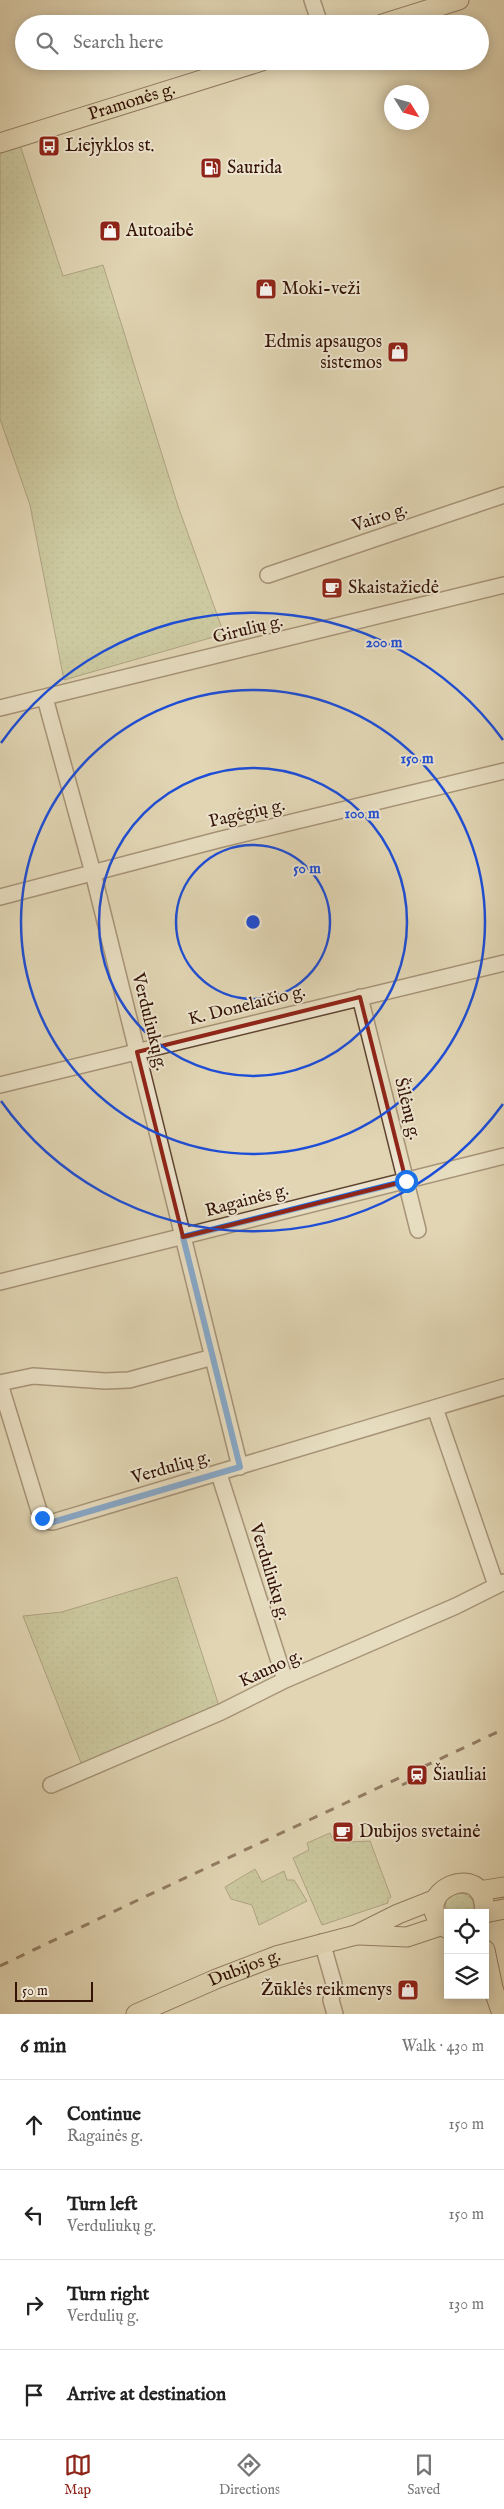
<!DOCTYPE html>
<html lang="en">
<head>
<meta charset="utf-8">
<style>
  body { margin:0; font-family:"IM FELL English",serif; background:#f6f6f6; color:#222 }
  .controls { position:absolute; right:15px; bottom:15px; display:grid; overflow:hidden; border-radius:0px; box-shadow:0 2px 12px #0003 }
  .controls button { width:45px; height:45px; display:grid; place-items:center; padding:0; border:0; border-bottom:1px solid #e0e0e0; background:#fff; color:#222; font:25px sans-serif }
  .compass { position:absolute; left:384px; top:85px; width:45px; height:45px; border-radius:50%; background:#fff; box-shadow:0 2px 12px #0003; rotate:127deg }
  .scale { position:absolute; left:15px; bottom:12px; width:78px; box-sizing:border-box; padding-left:5px; border:2px solid #341306; border-top:0; font-size:14px; line-height:18px; white-space:nowrap; color:#341306; -webkit-text-stroke:4px #ece4ce; paint-order:stroke }
  .stop { position:absolute; width:15px; height:15px; margin:-11px; border:4px solid #1a73e8; border-radius:50%; background:#fff }
  .stop.end { background:#1a73e8; border-color:#fff; box-shadow:0 1px 5px #0008 }
  .list { margin:0; padding:0; list-style:none }
  h2 { display:flex; justify-content:space-between; align-items:center; height:65px; margin:0; padding:0 20px; font-size:21px }
  h2 small { font-size:16px; font-weight:400; color:#767676 }
  .list li { display:grid; grid-template-columns:32px 1fr auto; gap:15px; align-items:center; box-sizing:border-box; height:90px; padding:0 20px; border-top:1px solid #e0e0e0 }
  .list b { display:block; font-size:19px; white-space:nowrap }
  .list p { margin:0; font-size:16px; white-space:nowrap; color:#767676 }
  .list em { font-size:16px; font-style:normal; color:#767676 }
  .icon { flex:none; width:28px; height:28px; fill:none; stroke:currentColor; stroke-width:2; stroke-linecap:round; stroke-linejoin:round }
  .map { position:relative; flex:none; width:504px; height:2014px; overflow:hidden }
  .search { position:absolute; background:#fff; box-shadow:0 2px 12px #0003; left:15px; right:15px; top:15px; height:55px; display:flex; align-items:center; gap:12px; box-sizing:border-box; padding:0 18px; border-radius:28px; color:#767676; font-size:19px }
  .sheet { height:425px; background:#fff }
  nav { display:flex; justify-content:space-around; align-items:center; box-sizing:border-box; height:70px; border-top:1px solid #e0e0e0; background:#fff; font-size:14px; color:#767676 }
  nav a { display:grid; justify-items:center; gap:2px }
  nav .on { color:#8f2418 }
  .map>svg:first-child { display:block }
  .grass { fill:url(#grass-dots); stroke:#746849 }
  .lines { fill:none; stroke-linecap:round; stroke-linejoin:round }
  .minor-casing { stroke:#5f4431; stroke-width:18 }
  .major-casing { stroke:#341306; stroke-width:21 }
  .minor { stroke:#ece4ce; stroke-width:15 }
  .major { stroke:#e1d5b3; stroke-width:19 }
  .rail { stroke:#341306; stroke-width:3; stroke-dasharray:9 9; stroke-linecap:butt }
  .route { stroke:#1a73e8; stroke-width:6 }
  .marked { fill:none; stroke:#8f2418; stroke-width:4; stroke-linejoin:round }
  .ring { fill:none; stroke:#1d4ed8; stroke-width:2.5 }
  .labels { text-anchor:middle; dominant-baseline:central; stroke-width:4; stroke-linejoin:round; paint-order:stroke }
  .street-label { font-size:18px; fill:#341306; stroke:#ece4ce }
  .poi-label { font-size:18px; fill:#341306; stroke:#ece4ce; text-anchor:start }
  .centre { fill:#1d4ed8; stroke:#ece4ce; stroke-width:2.5 }
  .ring-label { font-size:15px; text-anchor:middle; font-weight:bold; fill:#1d4ed8; stroke:#ece4ce; stroke-width:4; stroke-linejoin:round; paint-order:stroke }
</style>
</head>
<body>
<div class="map">
<svg width="504" height="2014" viewBox="0 0 504 2014">
  <defs>
    <pattern id="grass-dots" width="8" height="8" patternUnits="userSpaceOnUse" patternTransform="scale(1.25)"><rect width="8" height="8" fill="#b3bd8c"/><path d="M2 2h.1M6 6h.1" fill="none" stroke="#9ba277" stroke-width="1.8" stroke-linecap="round"/></pattern>
  </defs>
  <rect width="100%" height="100%" fill="#e1d5b3"/>
  <filter id="stains"><feTurbulence type="fractalNoise" baseFrequency=".004" numOctaves="4"/><feColorMatrix values="0 0 0 0 .2 0 0 0 0 .09 0 0 0 0 .02 0 0 0 .5 -.17"/></filter>
  <radialGradient id="worn" r=".72"><stop offset=".6" stop-color="#630" stop-opacity="0"/><stop offset="1" stop-color="#630" stop-opacity=".3"/></radialGradient>
  <path class="grass" d="M 20,145 L 63,276 L 103,265 L 178,506 L 224,634 L 64,680 L 30,505 L 0,419 L 0,152 Z
    M 177,1577 L 221,1712 L 85,1773 L 23,1616 L 62,1612 Z
    M 330,1833 L 334,1842 L 345,1837 L 349,1842 L 370,1841 L 391,1897 L 388,1900 L 388,1903 L 322,1925 L 293,1858 L 309,1850 L 307,1843 Z
    M 255,1869 L 262,1882 L 284,1871 L 287,1880 L 294,1880 L 307,1901 L 259,1925 L 252,1905 L 231,1899 L 225,1887 Z
    M 455,1893 C 469,1892 475,1899 475,1913 L 448,1913 L 448,1918 L 445,1913 L 446,1901 Z"/>
  <g class="lines">
    <g class="minor-casing">
      <path id="minor" d="M 312,0 L 320,24
        M 268,575 L 504,495
        M 45,698 L 93,873 L 240,1467
        M 0,708 L 504,585
        M 0,897 L 218,840 L 504,771
        M 360,997 L 418,1230
        M 0,1085 L 504,963
        M 0,1282 L 504,1156
        M 0,1383 L 33,1376 L 105,1381 L 129,1380 L 213,1357
        M 0,1384 L 40,1514 L 47,1521 L 53,1522 L 504,1387
        M 435,1408 L 496,1585
        M 219,1474 L 285,1680
        M 51,1785 L 221,1712 L 285,1680 L 456,1606 L 504,1582
        M 322,1942 L 334,1984 L 331,2000 L 335,2014"/>
    </g>
    <g class="major-casing">
      <g id="major">
        <path d="M 382,24 L 459,0"/>
        <path id="s1" d="M 0,143 L 262,61"/>
        <path d="M 479,1891 L 504,1887"/>
        <path d="M 485,1913 L 504,1909"/>
        <path d="M 448,1929 C 400,1894 490,1854 484,1913"/>
        <path d="M 359,1935 L 407,1937 L 443,1925"/>
        <path d="M 485,1950 L 493,1988 L 502,2014"/>
        <path id="s2" d="M 136,2014 L 216,1979 L 276,1956 L 356,1935 L 398,1914 L 436,1899"/>
      </g>
    </g>
    <use href="#minor" class="minor"/>
    <use href="#major" class="major"/>
    <path class="rail" d="M 402,1785 L 438,1768
      M 0,1966 L 138,1900 L 504,1729"/>
  </g>
  <g class="lines">
    <path class="route" d="M 42,1518 L 53,1522 L 240,1467 L 183,1237 L 406,1181"/>
  </g>
  <path d="M0 0H504V2014H0ZM 360,997 L 406,1181 L 183,1237 L 137,1052 Z" fill="#e1d5b3" fill-opacity=".55" fill-rule="evenodd"/>
  <path class="marked" d="M 360,997 L 406,1181 L 183,1237 L 137,1052 Z"/>
  <g class="ring">
    <circle cx="253" cy="922" r="77"/>
    <circle cx="253" cy="922" r="154"/>
    <circle cx="253" cy="922" r="232"/>
    <path d="M503 1104A309 309 0 0 1 1 1101M1 743A309 309 0 0 1 503 740"/>
  </g>
  <defs>
    <g id="bus-square" transform="scale(1.125)"><rect x="-9" y="-9" width="18" height="18" rx="4" fill="#8f2418" stroke="#ece4ce"/><path d="M-5-6H5V4H4V6H2V4H-2V6H-4V4H-5ZM-3.5-4V0h7V-4ZM-3.5 1.2v1.5H-2V1.2ZM2 1.2v1.5H3.5V1.2Z" fill="#fff"/></g>
    <g id="fuel-square" transform="scale(1.125)"><rect x="-9" y="-9" width="18" height="18" rx="4" fill="#8f2418" stroke="#ece4ce"/><path d="M-5.5-6h7V0h2V4h1.3V-2.5L3-4.5l.8-.8L6-3V5H2.5V1h-1V6h-7ZM-4.2-4.7v3.2H.2V-4.7Z" fill="#fff"/></g>
    <g id="shop-square" transform="scale(1.125)"><rect x="-9" y="-9" width="18" height="18" rx="4" fill="#8f2418" stroke="#ece4ce"/><path d="M-5-2.5h2.3a2.7 3.5 0 0 1 5.4 0H5L5.5 6h-11ZM-1.5-2.5h3a1.5 2.3 0 0 0-3 0Z" fill="#fff"/></g>
    <g id="cafe-square" transform="scale(1.125)"><rect x="-9" y="-9" width="18" height="18" rx="4" fill="#8f2418" stroke="#ece4ce"/><path d="M-5.5-4.5H6V0H3Q3 3.5 0 3.5H-2.5Q-5.5 3.5-5.5 0ZM3-3.2v2h1.7v-2ZM-6 4.5H4V6H-6Z" fill="#fff"/></g>
    <g id="station-square" transform="scale(1.125)"><rect x="-9" y="-9" width="18" height="18" rx="4" fill="#8f2418" stroke="#ece4ce"/><path d="M-3-6H3Q5-6 5-4V2Q5 4 3 4L4.5 6H3L1.5 4h-3L-3 6H-4.5L-3 4Q-5 4-5 2V-4Q-5-6-3-6ZM-3.5-4v3h7v-3ZM-3.5 1v1.5H-2V1ZM2 1v1.5H3.5V1Z" fill="#fff"/></g>
  </defs>
  <g fill-rule="evenodd">
    <use href="#bus-square" x="49" y="146"/>
    <use href="#fuel-square" x="211" y="168"/>
    <use href="#shop-square" x="110" y="231"/>
    <use href="#shop-square" x="266" y="289"/>
    <use href="#shop-square" x="398" y="352"/>
    <use href="#cafe-square" x="332" y="588"/>
    <use href="#station-square" x="417" y="1775"/>
    <use href="#cafe-square" x="343" y="1832"/>
    <use href="#shop-square" x="408" y="1990"/>
  </g>
  <g class="labels">
    <g class="street-label">
      <text stroke="none"><textPath href="#s1" startOffset="138">Pramonės g.</textPath></text>
      <text transform="translate(380 518) rotate(-19)">Vairo g.</text>
      <text transform="translate(248 630) rotate(-14)">Girulių g.</text>
      <text transform="translate(247 814) rotate(-13)">Pagėgių g.</text>
      <text transform="translate(247 1006) rotate(-14)">K. Donelaičio g.</text>
      <text transform="translate(149 1022) rotate(76)">Verduliukų g.</text>
      <text transform="translate(407 1109) rotate(76)">Šilėnų g.</text>
      <text transform="translate(247 1201) rotate(-15)">Ragainės g.</text>
      <text transform="translate(171 1468) rotate(-16)">Verdulių g.</text>
      <text transform="translate(269 1572) rotate(73)">Verduliukų g.</text>
      <text transform="translate(271 1669) rotate(-25)">Kauno g.</text>
      <text stroke="none"><textPath href="#s2" startOffset="118">Dubijos g.</textPath></text>
    </g>
    <g class="poi-label">
      <text x="65" y="146">Liejyklos st.</text>
      <text x="227" y="168">Saurida</text>
      <text x="126" y="231">Autoaibė</text>
      <text x="282" y="289">Moki-veži</text>
      <text x="382" y="342" text-anchor="end">Edmis apsaugos<tspan x="382" dy="21">sistemos</tspan></text>
      <text x="348" y="588">Skaistažiedė</text>
      <text x="433" y="1775">Šiauliai</text>
      <text x="359" y="1832">Dubijos svetainė</text>
      <text x="392" y="1990" text-anchor="end">Žūklės reikmenys</text>
    </g>
  </g>
  <circle cx="253" cy="922" r="8" class="centre"/>
  <g class="ring-label">
    <text x="384" y="647">200 m</text>
    <text x="417" y="763">150 m</text>
    <text x="362" y="818">100 m</text>
    <text x="307" y="873">50 m</text>
  </g>
  <rect width="100%" height="100%" filter="url(#stains)"/>
  <rect width="100%" height="100%" fill="url(#worn)"/>
</svg>
<div class="controls">
<button><svg class="icon" aria-label="locate" viewBox="0 0 24 24"><circle cx="12" cy="12" r="6"/><path d="M12 2v4M12 18v4M2 12h4M18 12h4"/></svg></button>
<button><svg class="icon" aria-label="layers" viewBox="0 0 24 24"><path d="M12 4l9 5-9 5-9-5zM3 14l9 5 9-5"/></svg></button>
</div>
<svg class="compass" viewBox="-18 -18 36 36"><path d="M0-13l5 13h-10z" fill="#e53935"/><path d="M0 13l5-13h-10z" fill="#767676"/></svg>
<div class="scale">50 m</div>
<div class="stop" style="left:406px;top:1181px"></div>
<div class="stop end" style="left:42px;top:1518px"></div>
<div class="search"><svg class="icon" aria-label="search" viewBox="0 0 24 24"><circle cx="10" cy="10" r="6"/><path d="M15 15l6 6"/></svg>Search here</div>
</div>
<section class="sheet">
<h2>6 min<small>Walk · 430 m</small></h2>
<ul class="list">
<li><svg class="icon" aria-label="ahead" viewBox="0 0 24 24"><path d="M12 20V5M6 11l6-6 6 6"/></svg><div><b>Continue</b><p>Ragainės g.</p></div><em>150 m</em></li>
<li><svg class="icon" aria-label="left" viewBox="0 0 24 24"><path d="M17 20v-9H6M10 6l-5 5 5 5"/></svg><div><b>Turn left</b><p>Verduliukų g.</p></div><em>150 m</em></li>
<li><svg class="icon" aria-label="right" viewBox="0 0 24 24"><path d="M7 20v-9h11M14 6l5 5-5 5"/></svg><div><b>Turn right</b><p>Verdulių g.</p></div><em>130 m</em></li>
<li><svg class="icon" aria-label="arrive" viewBox="0 0 24 24"><path d="M6 21V4h12l-3 4 3 4H6"/></svg><div><b>Arrive at destination</b></div></li>
</ul>
</section>
<nav>
<a class="on"><svg class="icon" aria-label="map" viewBox="0 0 24 24"><path d="M3 6l6-2 6 2 6-2v14l-6 2-6-2-6 2zM9 4v14M15 6v14"/></svg>Map</a>
<a><svg class="icon" aria-label="directions" viewBox="0 0 24 24"><path d="M12 3l9 9-9 9-9-9zM9 14v-3h6M13 9l2 2-2 2"/></svg>Directions</a>
<a><svg class="icon" aria-label="saved" viewBox="0 0 24 24"><path d="M7 4h10v16l-5-4-5 4z"/></svg>Saved</a>
</nav>
</body>
</html>
